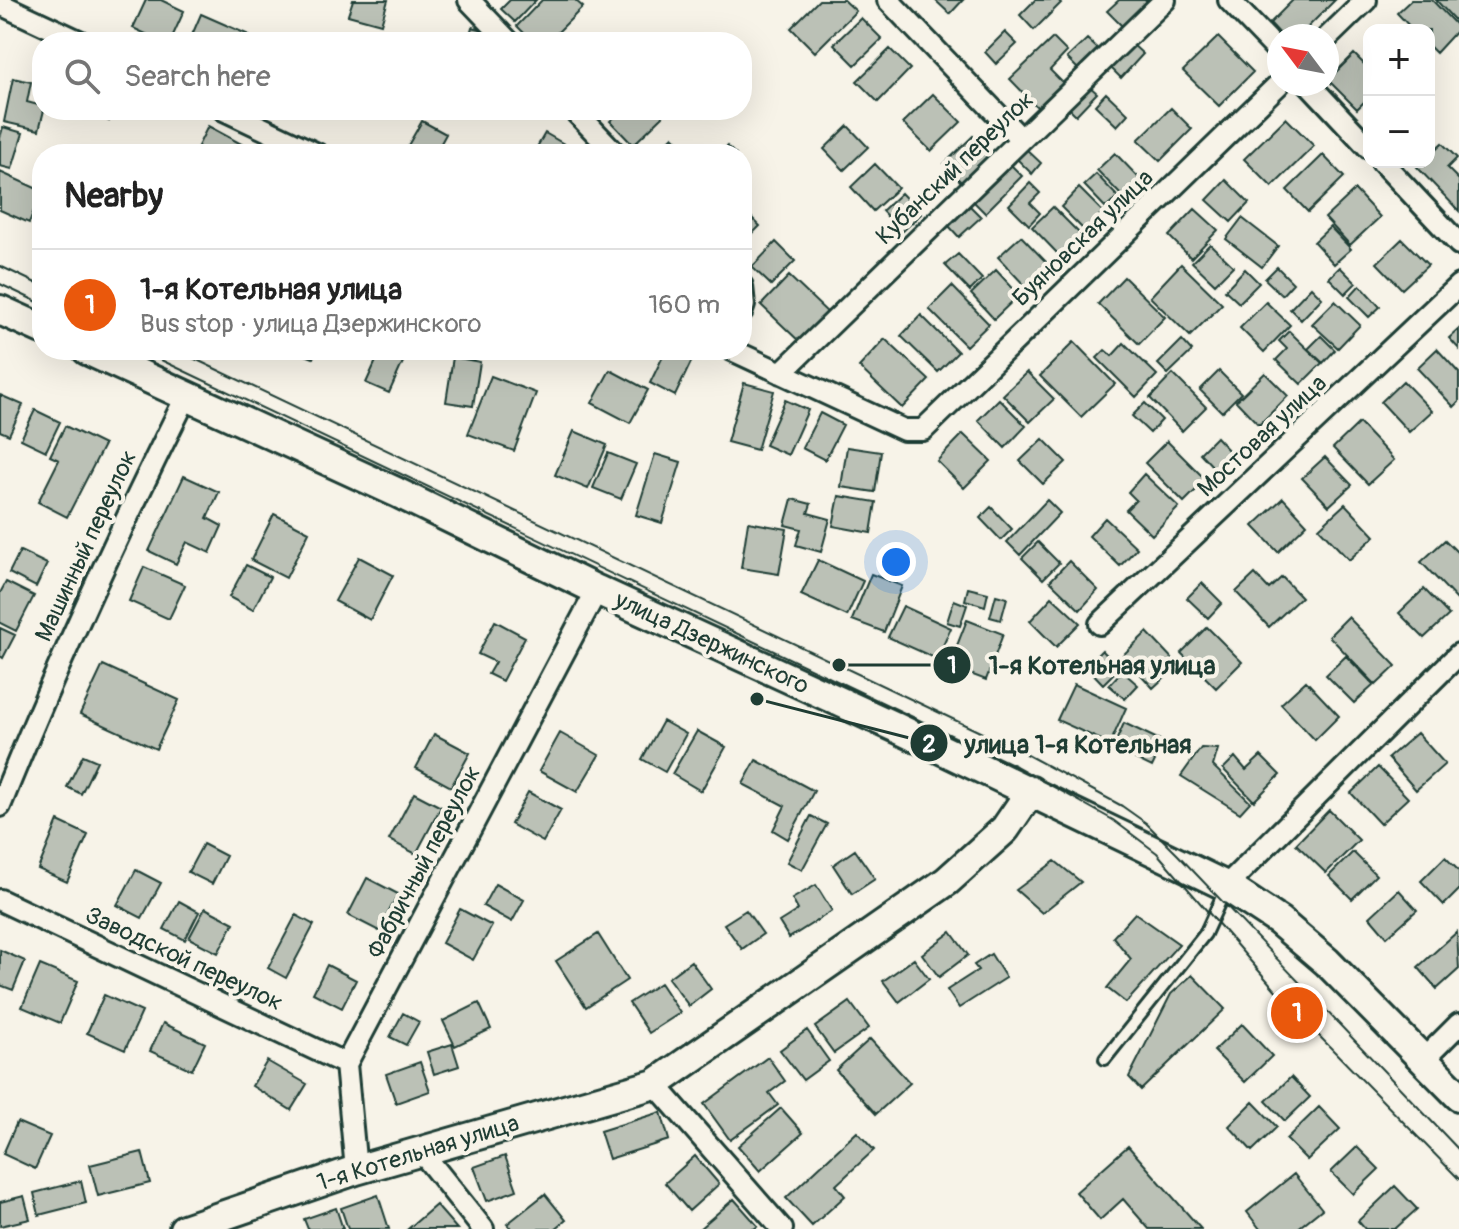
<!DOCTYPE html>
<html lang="en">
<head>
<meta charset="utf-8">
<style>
  body { margin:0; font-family:Pangolin,sans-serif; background:#f2f2f2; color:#222 }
  .controls { position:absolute; right:24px; top:24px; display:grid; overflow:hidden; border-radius:16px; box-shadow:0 8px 32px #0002 }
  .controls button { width:72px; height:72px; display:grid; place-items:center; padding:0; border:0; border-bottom:2px solid #e0e0e0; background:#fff; color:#222; font:40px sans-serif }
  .compass { position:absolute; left:1267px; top:24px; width:72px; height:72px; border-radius:50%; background:#fff; box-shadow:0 8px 32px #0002; rotate:302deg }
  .you { position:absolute; left:896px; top:562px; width:28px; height:28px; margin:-20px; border:6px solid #fff; border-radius:50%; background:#1a73e8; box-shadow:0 0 0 12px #1a73e833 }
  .badge { display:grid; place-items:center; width:52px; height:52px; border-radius:50%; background:#ea580c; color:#fff; font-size:26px; font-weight:700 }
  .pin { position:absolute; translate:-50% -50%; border:4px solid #fff; box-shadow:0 2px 8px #0006 }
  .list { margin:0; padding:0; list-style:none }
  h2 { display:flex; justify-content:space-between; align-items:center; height:104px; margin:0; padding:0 32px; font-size:34px }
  h2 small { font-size:26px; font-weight:400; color:#767676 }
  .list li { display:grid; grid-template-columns:52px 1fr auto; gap:24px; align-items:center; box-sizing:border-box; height:112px; padding:0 32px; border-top:2px solid #e0e0e0 }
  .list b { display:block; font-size:30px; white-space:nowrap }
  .list p { margin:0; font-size:26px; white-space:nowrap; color:#767676 }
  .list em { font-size:26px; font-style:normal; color:#767676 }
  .icon { flex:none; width:44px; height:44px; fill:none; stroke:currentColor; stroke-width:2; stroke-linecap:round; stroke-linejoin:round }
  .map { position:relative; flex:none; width:1459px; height:1229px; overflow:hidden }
  .search { position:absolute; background:#fff; box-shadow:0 8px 32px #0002; left:32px; top:32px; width:720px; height:88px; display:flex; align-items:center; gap:20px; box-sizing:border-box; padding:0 28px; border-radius:32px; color:#767676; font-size:30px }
  .panel { position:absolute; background:#fff; box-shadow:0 8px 32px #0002; left:32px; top:144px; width:720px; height:216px; border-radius:32px }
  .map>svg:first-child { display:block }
  .building { fill:#bbc1b6; stroke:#1f3d34; stroke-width:2 }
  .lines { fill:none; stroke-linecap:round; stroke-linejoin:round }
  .lane-casing { stroke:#1f3d34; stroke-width:16 }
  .street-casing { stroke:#1f3d34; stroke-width:26 }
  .secondary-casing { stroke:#1f3d34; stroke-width:34 }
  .lane { stroke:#f7f3e8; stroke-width:10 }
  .street { stroke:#f7f3e8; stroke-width:20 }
  .secondary { stroke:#f7f3e8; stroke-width:28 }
  .tram { stroke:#1f3d34; stroke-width:2 }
  .labels { text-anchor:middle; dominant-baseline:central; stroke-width:8; stroke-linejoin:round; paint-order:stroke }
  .street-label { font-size:24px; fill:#1f3d34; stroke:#f7f3e8 }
  .leader { fill:none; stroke:#1f3d34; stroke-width:3 }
  .callout-dot { fill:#1f3d34; stroke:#f7f3e8; stroke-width:3 }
  .mark-label { font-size:24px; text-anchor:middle; font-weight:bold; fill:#fff }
  .callout-label { font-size:26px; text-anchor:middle; font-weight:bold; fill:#1f3d34; stroke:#f7f3e8; stroke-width:8; stroke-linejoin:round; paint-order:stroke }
</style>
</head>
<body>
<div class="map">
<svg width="1459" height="1229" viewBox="0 0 1459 1229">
  <rect width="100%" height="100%" fill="#f7f3e8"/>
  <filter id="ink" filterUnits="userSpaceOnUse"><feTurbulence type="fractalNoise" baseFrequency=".0125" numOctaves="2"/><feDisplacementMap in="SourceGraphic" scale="16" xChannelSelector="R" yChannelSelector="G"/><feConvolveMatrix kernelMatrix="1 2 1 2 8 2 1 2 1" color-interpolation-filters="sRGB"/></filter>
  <g filter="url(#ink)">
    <path class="building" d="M 146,0 L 161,0 L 184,11 L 170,42 L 163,42 L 133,28 Z
      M 353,0 L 388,0 L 381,24 L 348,15 Z
      M 510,0 L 536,0 L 515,22 L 501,9 Z
      M 542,0 L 575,0 L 583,7 L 548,42 L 533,42 L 517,26 Z
      M 819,0 L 844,0 L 856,11 L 815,52 L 791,28 Z
      M 935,0 L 963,0 L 950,14 Z
      M 1035,0 L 1058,0 L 1061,3 L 1034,30 L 1020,15 Z
      M 1119,0 L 1154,0 L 1124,28 L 1107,11 Z
      M 1293,0 L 1335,0 L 1299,36 L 1282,36 L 1270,23 Z
      M 1411,0 L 1432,0 L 1459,28 L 1436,53 L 1429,46 L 1429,30 L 1413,30 L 1397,13 Z
      M 1436,0 L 1459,0 L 1459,25 Z
      M 201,14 L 249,35 L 246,42 L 189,42 Z
      M 861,18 L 882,39 L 855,65 L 834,44 Z
      M 472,27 L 492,32 L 490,42 L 468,42 Z
      M 1005,32 L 1017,44 L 996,64 L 985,52 Z
      M 1218,37 L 1253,72 L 1219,106 L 1183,71 Z
      M 1053,38 L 1067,52 L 1050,70 L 1064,84 L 1039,109 L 1010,79 Z
      M 1087,39 L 1100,51 L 1080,71 L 1067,58 Z
      M 1131,43 L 1143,54 L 1121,78 L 1109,66 Z
      M 890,49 L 910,69 L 878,102 L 857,81 Z
      M 1354,54 L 1369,69 L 1369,97 L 1357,109 L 1328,80 Z
      M 13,78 L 31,82 L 27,102 L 42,106 L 44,110 L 39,130 L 4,122 Z
      M 1089,86 L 1097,93 L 1076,115 L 1069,108 Z
      M 1106,93 L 1128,114 L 1117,126 L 1095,105 Z
      M 933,94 L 961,122 L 931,151 L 903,123 Z
      M 1171,108 L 1192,129 L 1160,161 L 1138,140 Z
      M 88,110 L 114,110 L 109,121 Z
      M 623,110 L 657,110 L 663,116 L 633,145 L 610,121 Z
      M 1286,118 L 1314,146 L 1272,187 L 1244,159 Z
      M 422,121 L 446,134 L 435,154 L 403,154 Z
      M 208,126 L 245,146 L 241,154 L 207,154 L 197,148 Z
      M 848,126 L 868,147 L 844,170 L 824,149 Z
      M 3,127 L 23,133 L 12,169 L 0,166 L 0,138 Z
      M 545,133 L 576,151 L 575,154 L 533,154 Z
      M 673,136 L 691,154 L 655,154 Z
      M 973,136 L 992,156 L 963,184 L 944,164 Z
      M 1442,143 L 1457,158 L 1447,168 L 1459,180 L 1459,211 L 1417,167 L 1422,162 L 1429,162 L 1429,155 Z
      M 727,146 L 735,154 L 720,154 Z
      M 1024,147 L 1041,163 L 1032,174 L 1015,157 Z
      M 1115,153 L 1140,179 L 1122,196 L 1097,170 Z
      M 1323,155 L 1344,177 L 1308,212 L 1287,190 Z
      M 1009,163 L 1022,176 L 985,213 L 972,200 Z
      M 875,164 L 898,188 L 873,211 L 851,187 Z
      M 0,172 L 42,191 L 29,223 L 0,210 Z
      M 1096,174 L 1118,197 L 1106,208 L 1084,185 Z
      M 1226,180 L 1249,203 L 1231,222 L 1207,200 Z
      M 1030,183 L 1040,193 L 1030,203 L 1040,213 L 1029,225 L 1009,205 Z
      M 1079,188 L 1103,212 L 1085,231 L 1061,207 Z
      M 1355,190 L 1380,217 L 1350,245 L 1325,218 Z
      M 901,193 L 921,214 L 902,232 L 882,211 Z
      M 969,205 L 981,217 L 959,237 L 948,225 Z
      M 41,206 L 42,206 L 42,229 L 33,225 Z
      M 1053,207 L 1081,235 L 1059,255 L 1032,227 Z
      M 742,208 L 760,226 L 742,244 Z
      M 1195,209 L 1218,230 L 1191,258 L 1169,236 Z
      M 1242,218 L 1278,246 L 1262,267 L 1226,239 Z
      M 1330,227 L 1351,249 L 1334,264 L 1314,242 Z
      M 1021,236 L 1049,265 L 1026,287 L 998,257 Z
      M 1402,239 L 1428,265 L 1402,289 L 1377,263 Z
      M 776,242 L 795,261 L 771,285 L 752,267 Z
      M 1210,244 L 1233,266 L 1215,284 L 1192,262 Z
      M 958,254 L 982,279 L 970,291 L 945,265 Z
      M 1181,264 L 1222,304 L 1190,336 L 1150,297 Z
      M 1277,267 L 1293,283 L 1282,295 L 1265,279 Z
      M 1340,267 L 1356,283 L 1345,294 L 1329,278 Z
      M 1245,269 L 1259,283 L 1239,303 L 1225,290 Z
      M 996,270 L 1019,295 L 994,319 L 971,294 Z
      M 789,276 L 829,314 L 801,343 L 761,305 Z
      M 1124,277 L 1165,317 L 1139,344 L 1098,304 Z
      M 1360,285 L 1380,307 L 1369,317 L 1349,297 Z
      M 952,286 L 989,324 L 966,346 L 929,309 Z
      M 1311,287 L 1322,298 L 1301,320 L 1290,309 Z
      M 1335,301 L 1360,325 L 1338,348 L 1312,324 Z
      M 1266,302 L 1290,325 L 1264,352 L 1240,328 Z
      M 921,315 L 958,352 L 938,372 L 901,336 Z
      M 1459,329 L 1459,349 L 1449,338 Z
      M 1289,331 L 1322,363 L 1301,384 L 1276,360 L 1287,349 L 1279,341 Z
      M 1321,336 L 1335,350 L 1323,363 L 1308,349 Z
      M 885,339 L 929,380 L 902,408 L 859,367 Z
      M 1182,340 L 1192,351 L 1168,374 L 1158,364 Z
      M 1074,342 L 1115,384 L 1081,417 L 1040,376 Z
      M 1124,343 L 1157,375 L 1136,397 L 1097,358 L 1105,350 L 1112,356 Z
      M 1437,349 L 1459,373 L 1459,402 L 1454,407 L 1417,368 Z
      M 293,350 L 316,350 L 313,358 Z
      M 666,350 L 682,350 L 694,356 L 675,396 L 650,383 Z
      M 380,352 L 403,362 L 389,393 L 366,383 Z
      M 453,357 L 480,362 L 473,406 L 446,402 Z
      M 610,370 L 648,390 L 630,423 L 592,403 Z
      M 1219,371 L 1241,393 L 1222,412 L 1200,390 Z
      M 1027,372 L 1054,399 L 1030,422 L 1003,395 Z
      M 1265,373 L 1288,396 L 1259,425 L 1236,401 Z
      M 1173,374 L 1206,407 L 1182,431 L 1150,398 Z
      M 491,376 L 536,393 L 514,451 L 468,434 Z
      M 1403,381 L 1432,411 L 1409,432 L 1381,402 Z
      M 744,383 L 774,391 L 757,450 L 727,442 Z
      M 0,395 L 23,405 L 9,435 L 0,431 Z
      M 999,399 L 1026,426 L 1005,448 L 978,420 Z
      M 785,400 L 808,410 L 788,455 L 765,445 Z
      M 1145,403 L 1162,420 L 1150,433 L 1132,416 Z
      M 35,410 L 60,422 L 46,451 L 21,439 Z
      M 820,413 L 843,425 L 825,460 L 802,448 Z
      M 1359,423 L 1394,460 L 1368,484 L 1333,448 Z
      M 65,426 L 104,445 L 67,517 L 38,502 L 59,460 L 50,456 Z
      M 574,431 L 607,445 L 588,489 L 555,475 Z
      M 963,434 L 991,461 L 964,488 L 937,461 Z
      M 1216,437 L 1230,452 L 1214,468 L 1200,453 Z
      M 1043,439 L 1066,462 L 1043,484 L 1020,461 Z
      M 1167,441 L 1206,480 L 1184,502 L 1145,463 Z
      M 847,447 L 881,452 L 875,492 L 841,487 Z
      M 608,453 L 636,464 L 621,499 L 593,488 Z
      M 655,454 L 681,462 L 662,523 L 636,515 Z
      M 1325,457 L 1352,485 L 1329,506 L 1302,478 Z
      M 1144,474 L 1179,507 L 1152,535 L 1126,510 L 1136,500 L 1128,492 Z
      M 184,476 L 219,492 L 207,518 L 222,526 L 210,553 L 187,542 L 176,564 L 149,551 Z
      M 839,496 L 876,502 L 871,533 L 833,526 Z
      M 1283,498 L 1307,524 L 1278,552 L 1253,526 Z
      M 792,499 L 811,504 L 808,513 L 830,519 L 821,552 L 796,545 L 801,529 L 785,525 Z
      M 1047,500 L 1060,513 L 1020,555 L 1007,542 Z
      M 1345,504 L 1375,536 L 1349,560 L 1319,528 Z
      M 991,507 L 1012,529 L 1001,540 L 980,518 Z
      M 274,514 L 309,532 L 286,578 L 251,560 Z
      M 1105,518 L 1137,548 L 1120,566 L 1089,536 Z
      M 748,522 L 787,529 L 779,574 L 741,568 Z
      M 1445,540 L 1459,554 L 1459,602 L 1421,562 Z
      M 1038,542 L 1059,563 L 1043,579 L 1022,558 Z
      M 20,551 L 47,564 L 36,587 L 9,573 Z
      M 359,557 L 393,575 L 370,620 L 335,601 Z
      M 818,560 L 863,581 L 847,616 L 801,595 Z
      M 1069,561 L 1098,590 L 1080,610 L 1050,581 Z
      M 246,565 L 270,577 L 253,610 L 229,597 Z
      M 144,567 L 185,585 L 169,619 L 129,601 Z
      M 871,574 L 902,586 L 884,632 L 852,620 Z
      M 1255,574 L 1269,589 L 1282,577 L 1301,597 L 1269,627 L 1236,592 Z
      M 6,582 L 34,596 L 16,631 L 0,623 L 0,593 Z
      M 1202,583 L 1222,603 L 1208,618 L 1187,598 Z
      M 968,588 L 988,593 L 985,606 L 965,600 Z
      M 1424,589 L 1449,615 L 1424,638 L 1399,613 Z
      M 996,595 L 1007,598 L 1001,620 L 990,617 Z
      M 1052,597 L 1080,623 L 1056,647 L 1030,621 Z
      M 954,600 L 967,605 L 960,626 L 947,622 Z
      M 903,606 L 951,628 L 937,659 L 888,637 Z
      M 1348,617 L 1396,666 L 1376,685 L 1329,636 Z
      M 967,620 L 1003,634 L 986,680 L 949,666 Z
      M 495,621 L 525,637 L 502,681 L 488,674 L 495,662 L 478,654 Z
      M 1207,627 L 1242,662 L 1216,688 L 1181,653 Z
      M 0,628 L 15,635 L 3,658 L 0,656 Z
      M 1147,632 L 1178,665 L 1153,688 L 1123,655 Z
      M 1102,650 L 1119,668 L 1103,684 L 1086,666 Z
      M 1346,656 L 1374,685 L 1354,703 L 1326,675 Z
      M 103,665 L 179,700 L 156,749 L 80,714 Z
      M 1122,671 L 1138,685 L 1125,699 L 1109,685 Z
      M 1306,681 L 1339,716 L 1315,740 L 1281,704 Z
      M 1074,684 L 1126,708 L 1110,744 L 1057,720 Z
      M 663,721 L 686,734 L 665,772 L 642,759 Z
      M 1124,723 L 1164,742 L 1152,767 L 1113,748 Z
      M 697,731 L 726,747 L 701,791 L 672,774 Z
      M 560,733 L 599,755 L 577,792 L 539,771 Z
      M 1417,733 L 1445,764 L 1416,790 L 1388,758 Z
      M 434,734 L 470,753 L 451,787 L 416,768 Z
      M 1201,748 L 1218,749 L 1213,766 L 1250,802 L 1240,813 L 1181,776 Z
      M 83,755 L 97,761 L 81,794 L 67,787 Z
      M 1261,756 L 1280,775 L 1254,801 L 1223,769 L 1235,757 L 1246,770 Z
      M 756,760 L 814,791 L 788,839 L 773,830 L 785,806 L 743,784 Z
      M 1378,767 L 1408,798 L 1380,824 L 1351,793 Z
      M 528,792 L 561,810 L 543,842 L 511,824 Z
      M 414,793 L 441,807 L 416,854 L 389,840 Z
      M 1329,810 L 1359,840 L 1326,873 L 1296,844 Z
      M 811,816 L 827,824 L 802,870 L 787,862 Z
      M 58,821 L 88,835 L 67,882 L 38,869 Z
      M 203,844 L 226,856 L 212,884 L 188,872 Z
      M 855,850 L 875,879 L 852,894 L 833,865 Z
      M 1353,852 L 1376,875 L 1352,899 L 1329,876 Z
      M 1445,857 L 1459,871 L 1459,890 L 1444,905 L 1421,881 Z
      M 1055,861 L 1081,882 L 1042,913 L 1016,890 Z
      M 136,870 L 161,883 L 142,918 L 117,905 Z
      M 367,878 L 398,894 L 379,931 L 348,915 Z
      M 495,884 L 524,900 L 512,922 L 483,906 Z
      M 816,885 L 832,911 L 789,938 L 779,922 L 798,910 L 792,899 Z
      M 1399,890 L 1417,910 L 1387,937 L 1370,917 Z
      M 179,901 L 199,912 L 185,940 L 164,929 Z
      M 205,908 L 234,923 L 218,953 L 189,938 Z
      M 460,909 L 492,926 L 473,960 L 442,943 Z
      M 746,910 L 763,934 L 742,949 L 724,924 Z
      M 1135,913 L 1179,944 L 1126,1003 L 1107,988 L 1131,959 L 1113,937 Z
      M 296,915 L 314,925 L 286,978 L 268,968 Z
      M 951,932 L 968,955 L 939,977 L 922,954 Z
      M 1457,932 L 1459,969 L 1437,989 L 1418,967 Z
      M 598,934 L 627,980 L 586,1007 L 556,961 Z
      M 0,950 L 25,961 L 13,990 L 0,985 Z
      M 991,954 L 1006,978 L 959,1008 L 947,990 L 978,970 L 974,965 Z
      M 914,959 L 929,979 L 899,1002 L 883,981 Z
      M 691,961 L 711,989 L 689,1006 L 668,978 Z
      M 40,965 L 78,981 L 60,1023 L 22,1007 Z
      M 327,965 L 356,980 L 342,1008 L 313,993 Z
      M 1192,975 L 1225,1009 L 1141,1090 L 1129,1077 L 1171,994 Z
      M 660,983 L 680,1013 L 649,1033 L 629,1003 Z
      M 104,995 L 142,1012 L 125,1050 L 87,1033 Z
      M 850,1002 L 869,1028 L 834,1053 L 815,1027 Z
      M 479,1003 L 491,1029 L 455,1046 L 443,1021 Z
      M 403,1013 L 419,1022 L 406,1045 L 390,1037 Z
      M 163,1023 L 205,1043 L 192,1070 L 150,1051 Z
      M 1242,1024 L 1272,1056 L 1245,1082 L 1214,1051 Z
      M 807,1030 L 829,1061 L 803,1080 L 780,1050 Z
      M 870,1039 L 910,1083 L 876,1114 L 836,1070 Z
      M 452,1044 L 459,1066 L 434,1074 L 427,1052 Z
      M 768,1057 L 785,1081 L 769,1093 L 778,1105 L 730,1140 L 704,1104 Z
      M 267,1061 L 307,1084 L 291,1110 L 252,1086 Z
      M 420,1062 L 430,1091 L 396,1103 L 386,1074 Z
      M 1291,1077 L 1310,1097 L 1285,1121 L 1266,1101 Z
      M 1253,1102 L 1277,1127 L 1252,1151 L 1229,1126 Z
      M 1319,1107 L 1340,1129 L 1307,1160 L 1286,1139 Z
      M 781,1108 L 803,1133 L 760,1171 L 738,1146 Z
      M 661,1112 L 669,1140 L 609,1159 L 600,1131 Z
      M 17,1122 L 50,1136 L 35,1169 L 3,1154 Z
      M 857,1132 L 874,1150 L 836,1185 L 845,1196 L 812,1226 L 786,1198 Z
      M 1128,1146 L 1201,1229 L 1149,1229 L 1123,1199 L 1100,1220 L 1076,1192 Z
      M 1357,1147 L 1379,1169 L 1353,1194 L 1331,1172 Z
      M 142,1152 L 150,1183 L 98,1196 L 90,1165 Z
      M 505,1156 L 517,1190 L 487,1201 L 474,1167 Z
      M 695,1156 L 719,1184 L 689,1211 L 665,1183 Z
      M 1294,1174 L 1322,1209 L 1297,1229 L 1260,1229 L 1247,1212 Z
      M 81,1181 L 86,1203 L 39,1215 L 34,1193 Z
      M 1395,1186 L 1417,1209 L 1395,1229 L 1365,1229 L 1358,1221 Z
      M 545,1194 L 566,1220 L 555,1229 L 512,1229 L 507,1224 Z
      M 378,1195 L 389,1229 L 348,1229 L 341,1208 Z
      M 24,1196 L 30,1219 L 0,1226 L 0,1202 Z
      M 734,1199 L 758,1226 L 754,1229 L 699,1229 Z
      M 436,1205 L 457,1229 L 408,1229 Z
      M 336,1208 L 343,1229 L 308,1229 L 304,1219 Z"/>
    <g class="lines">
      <g class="lane-casing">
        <path id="lane" d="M 1105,1059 L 1205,934 L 1226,888"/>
      </g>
      <g class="street-casing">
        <path id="street" d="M 469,0 L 509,42
          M 888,0 L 1021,139
          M 1229,0 L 1279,52
          M 0,4 L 81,42
          M 1327,38 L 1366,0
          M 1309,84 L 1369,148
          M 224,110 L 317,154
          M 574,110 L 616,154
          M 1382,162 L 1459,244
          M 742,286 L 744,305 L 742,311
          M 732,350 L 904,430 L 923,430 L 1279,84
          M 781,373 L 1165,0
          M 1100,624 L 1459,285
          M 0,806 C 56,667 119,531 186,397
          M 1226,886 L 1459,654
          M 0,900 L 346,1064
          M 1423,1060 L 1459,1024
          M 655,1084 L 782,1229
          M 420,1150 L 483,1229
          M 356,1170 L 346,1064 L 597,590"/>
      </g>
      <g class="secondary-casing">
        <path id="secondary" d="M 0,310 L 42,329
          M 87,350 L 396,492 L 597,590 L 895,727 L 1226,886 L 1279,921 L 1327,962 L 1459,1096
          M 184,1229 L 356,1170 L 655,1084 L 947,881 L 1005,829 L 1031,791"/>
      </g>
      <use href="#lane" class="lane"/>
      <use href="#street" class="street"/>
      <use href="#secondary" class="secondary"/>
      <path class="tram" d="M 0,266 L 42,286
        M 0,284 L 42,304
        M 140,350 L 1016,766 L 1113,820 L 1157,853 L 1285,1001 L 1459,1179
        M 176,350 L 1020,751 L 1122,806 L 1146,823 L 1178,855 L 1459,1150"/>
    </g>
  </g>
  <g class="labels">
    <g class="street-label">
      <text transform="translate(955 168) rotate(-44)">Кубанский переулок</text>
      <text transform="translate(1083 238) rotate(-44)">Буяновская улица</text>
      <text transform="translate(1262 436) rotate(-43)">Мостовая улица</text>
      <text transform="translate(86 546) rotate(-65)">Машинный переулок</text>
      <text transform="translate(712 643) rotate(25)">улица Дзержинского</text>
      <text transform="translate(424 862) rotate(-62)">Фабричный переулок</text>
      <text transform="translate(184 959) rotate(25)">Заводской переулок</text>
      <text transform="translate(418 1153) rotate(-17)">1-я Котельная улица</text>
    </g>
  </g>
  <path class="leader" d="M839 665L952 665M757 699L929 743"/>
  <g class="callout-dot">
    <circle cx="839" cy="665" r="8"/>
    <circle cx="757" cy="699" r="8"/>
    <circle cx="952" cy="665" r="20"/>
    <circle cx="929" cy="743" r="20"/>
  </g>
  <g class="mark-label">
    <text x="952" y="673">1</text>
    <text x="929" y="752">2</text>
  </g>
  <g class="callout-label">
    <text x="1102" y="674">1-я Котельная улица</text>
    <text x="1078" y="753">улица 1-я Котельная</text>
  </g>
</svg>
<div class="controls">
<button>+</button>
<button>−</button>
</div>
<svg class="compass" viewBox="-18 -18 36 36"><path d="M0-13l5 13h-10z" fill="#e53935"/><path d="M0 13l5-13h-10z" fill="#767676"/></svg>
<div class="you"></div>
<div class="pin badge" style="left:1297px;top:1013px">1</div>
<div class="search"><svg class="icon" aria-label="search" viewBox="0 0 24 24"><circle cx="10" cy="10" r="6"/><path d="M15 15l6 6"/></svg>Search here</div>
<section class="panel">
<h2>Nearby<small></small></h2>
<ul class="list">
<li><span class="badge">1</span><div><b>1-я Котельная улица</b><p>Bus stop · улица Дзержинского</p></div><em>160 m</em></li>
</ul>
</section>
</div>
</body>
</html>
